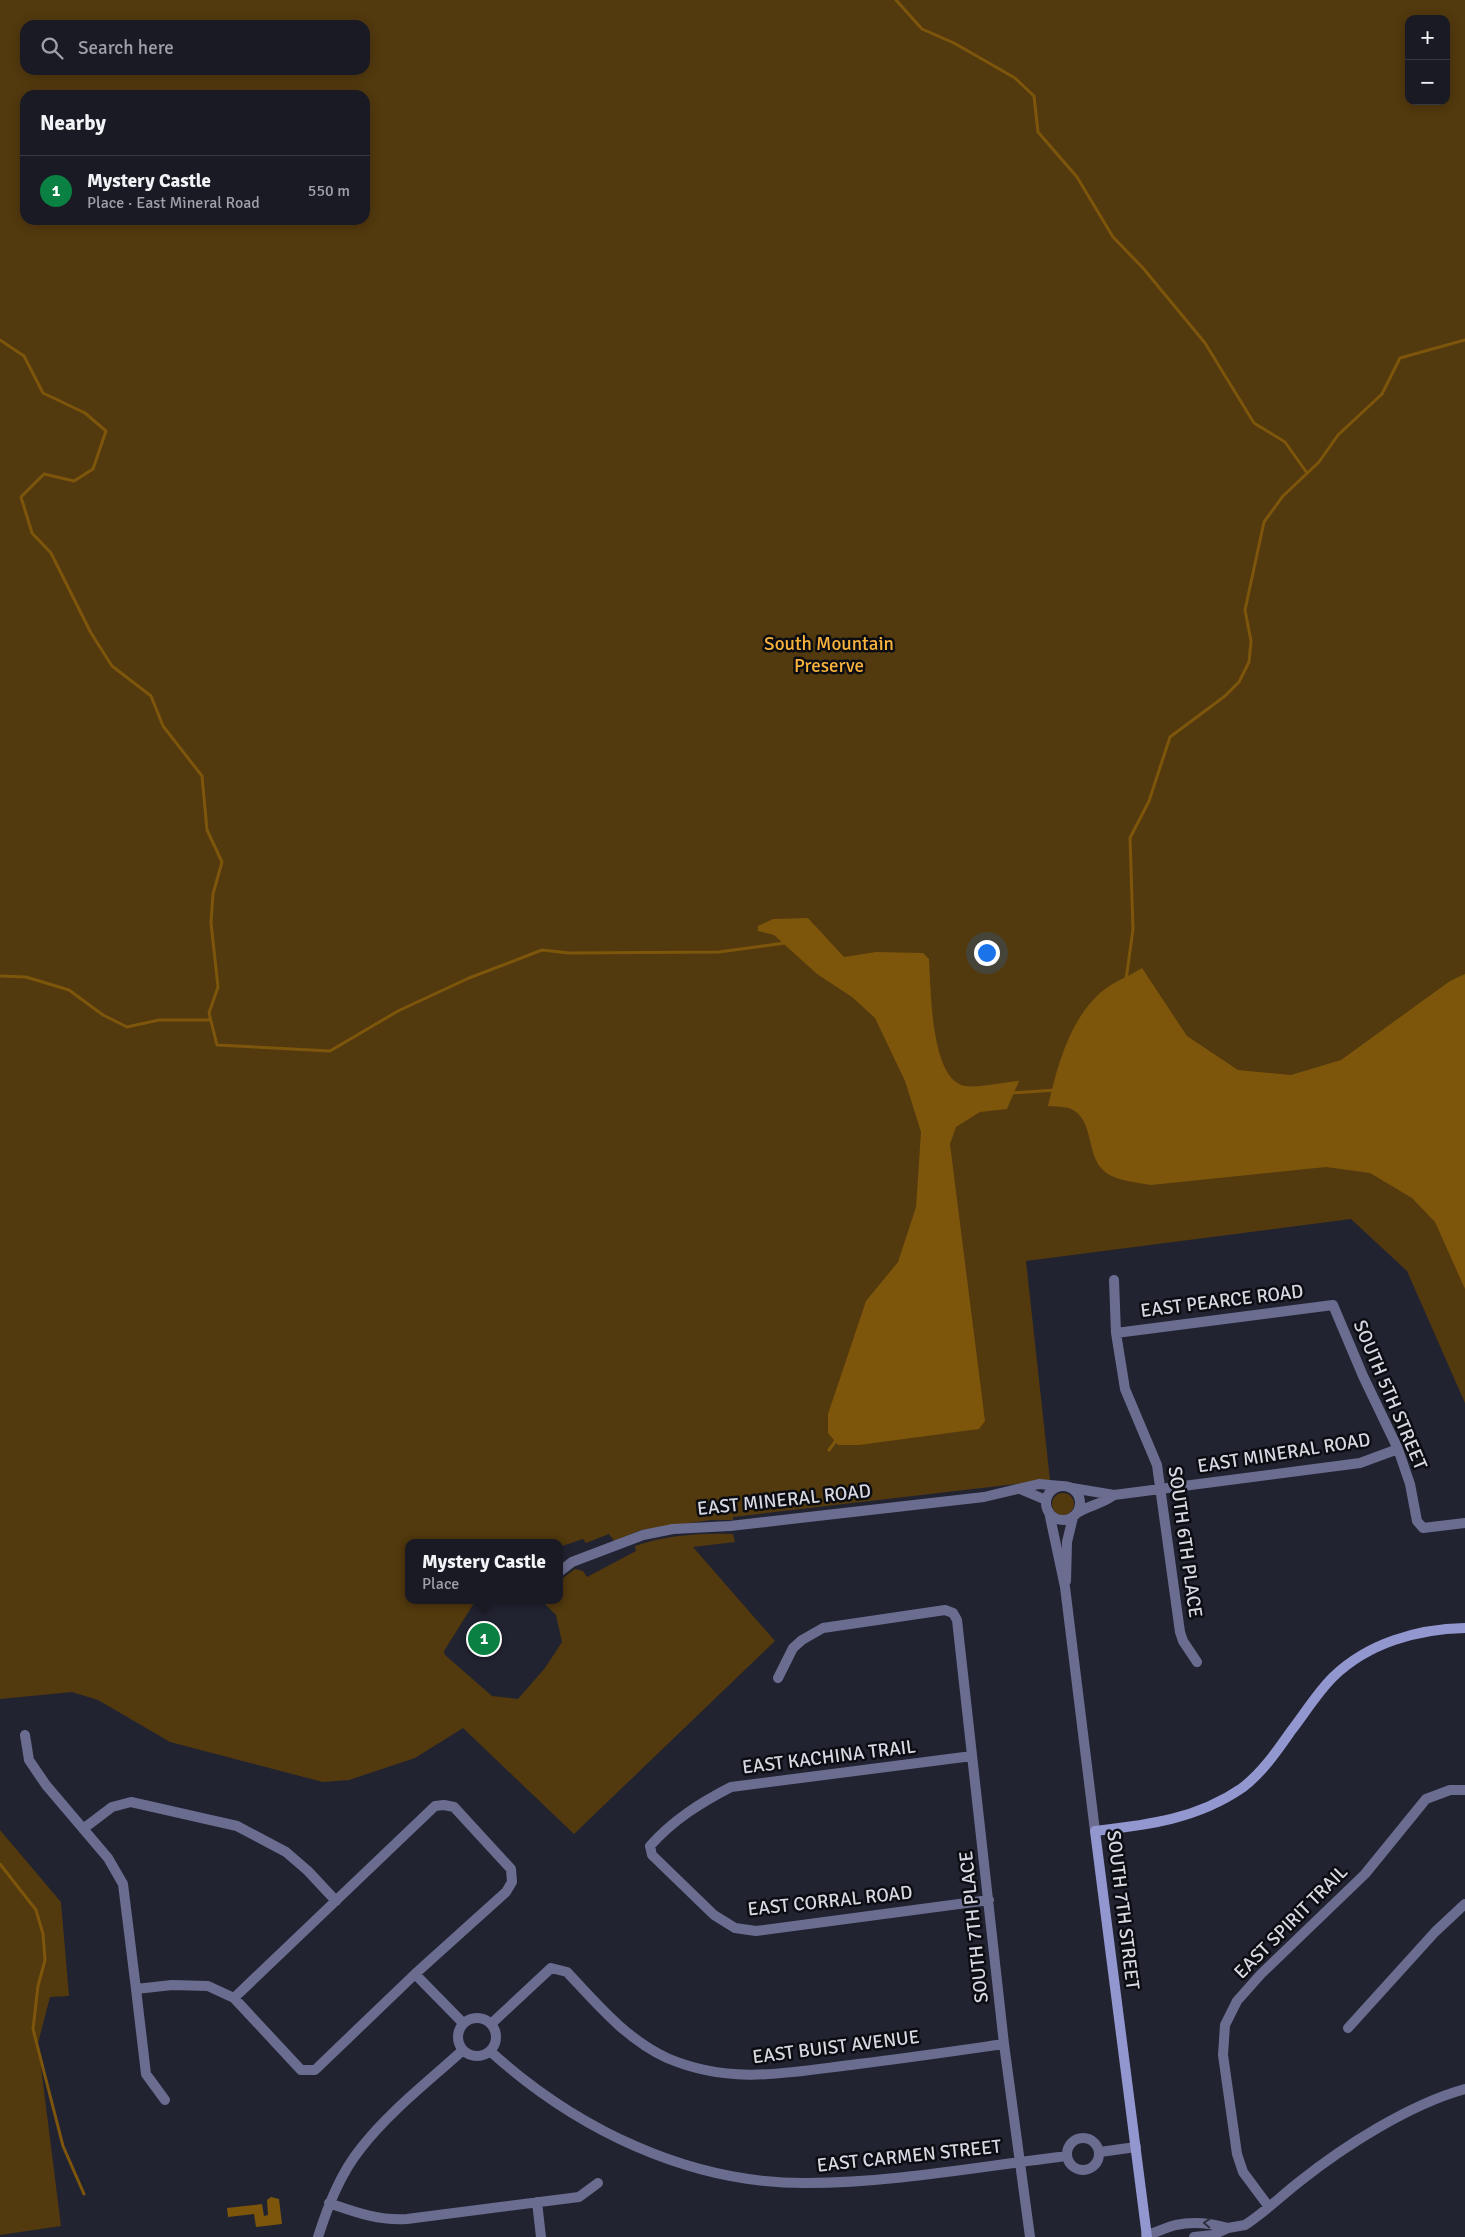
<!DOCTYPE html>
<html lang="en">
<head>
<meta charset="utf-8">
<style>
  body { margin:0; font-family:Signika,sans-serif; background:#23232d; color:#f1f3f6 }
  .controls { position:absolute; right:15px; top:15px; display:grid; overflow:hidden; border-radius:10px; box-shadow:0 2px 12px #0003 }
  .controls button { width:45px; height:45px; display:grid; place-items:center; padding:0; border:0; border-bottom:1px solid #383842; background:#1a1a25; color:#f1f3f6; font:25px sans-serif }
  .you { position:absolute; left:986px; top:952px; width:18px; height:18px; margin:-12px; border:4px solid #fff; border-radius:50%; background:#1a73e8; box-shadow:0 0 0 8px #1a73e833 }
  .badge { display:grid; place-items:center; width:32px; height:32px; border-radius:50%; background:#0b8043; color:#fff; font-size:16px; font-weight:700 }
  .pin { position:absolute; translate:-50% -50%; border:2px solid #fff; box-shadow:0 1px 5px #0006 }
  .popup { position:absolute; left:405px; top:1539px; width:158px; height:65px; box-sizing:border-box; display:grid; place-content:center; border-radius:10px; background:#1a1a25; filter:drop-shadow(0 1px 4px #0005); font-size:16px; white-space:nowrap; color:#9fa1a7 }
  .popup b { font-size:19px; color:#f1f3f6 }
  .popup::after { content:''; position:absolute; left:50%; top:100%; margin-left:-10px; border:10px solid transparent; border-top-color:#1a1a25 }
  .list { margin:0; padding:0; list-style:none }
  h2 { display:flex; justify-content:space-between; align-items:center; height:65px; margin:0; padding:0 20px; font-size:21px }
  h2 small { font-size:16px; font-weight:400; color:#9fa1a7 }
  .list li { display:grid; grid-template-columns:32px 1fr auto; gap:15px; align-items:center; box-sizing:border-box; height:70px; padding:0 20px; border-top:1px solid #383842 }
  .list b { display:block; font-size:19px; white-space:nowrap }
  .list p { margin:0; font-size:16px; white-space:nowrap; color:#9fa1a7 }
  .list em { font-size:16px; font-style:normal; color:#9fa1a7 }
  .icon { flex:none; width:28px; height:28px; fill:none; stroke:currentColor; stroke-width:2; stroke-linecap:round; stroke-linejoin:round }
  .map { position:relative; flex:none; width:1465px; height:2237px; overflow:hidden }
  .search { position:absolute; background:#1a1a25; box-shadow:0 2px 12px #0003; left:20px; top:20px; width:350px; height:55px; display:flex; align-items:center; gap:12px; box-sizing:border-box; padding:0 18px; border-radius:15px; color:#9fa1a7; font-size:19px }
  .panel { position:absolute; background:#1a1a25; box-shadow:0 2px 12px #0003; left:20px; top:90px; width:350px; height:135px; border-radius:15px }
  .map>svg:first-child { display:block }
  .green { fill:#52390e; fill-rule:evenodd }
  .water { fill:#7d560c }
  .lines { fill:none; stroke-linecap:round; stroke-linejoin:round }
  .stream { stroke:#7d560c; stroke-width:3 }
  .street { stroke:#6b6d90; stroke-width:10 }
  .secondary { stroke:#9397cf; stroke-width:10 }
  .oneway { stroke:#2d2f3f }
  .labels { text-anchor:middle; dominant-baseline:central; stroke-width:5; stroke-linejoin:round; paint-order:stroke }
  .park-label { font-size:19px; fill:#f9b33c; stroke:#0c0d13 }
  .street-label { font-size:19px; fill:#d7d8e2; stroke:#0c0d13 }
</style>
</head>
<body>
<div class="map">
<svg width="1465" height="2237" viewBox="0 0 1465 2237">
  <rect width="100%" height="100%" fill="#222331"/>
  <path class="green" d="M 0,0 L 1465,0 L 1465,1403 L 1407,1271 L 1351,1219 L 1026,1261 L 1050,1480 L 733,1517 L 733,1520 L 711,1520 L 641,1530 L 614,1541 L 609,1534 L 586,1543 L 583,1539 L 559,1547 L 559,1543 L 409,1543 L 409,1600 L 476,1600 L 444,1651 L 445,1655 L 492,1696 L 518,1699 L 545,1668 L 562,1642 L 556,1615 L 543,1602 L 559,1600 L 559,1581 L 575,1569 L 583,1571 L 587,1577 L 636,1551 L 635,1546 C 668,1535 698,1533 733,1534 L 735,1542 L 693,1547 L 775,1641 L 574,1834 L 463,1728 L 415,1758 L 349,1780 L 323,1782 L 170,1742 L 98,1700 L 72,1692 L 0,1699 ZM 1409,19 L 1446,19 L 1446,101 L 1409,101 ZM 25,25 L 365,25 L 365,70 L 25,70 ZM 25,95 L 365,95 L 365,220 L 25,220 Z
    M1052 1504a11 11 0 1 1 22 0a11 11 0 1 1-22 0Z
    M 0,1830 L 61,1902 L 69,1996 L 50,1997 L 38,2043 L 61,2226 L 0,2235 Z"/>
  <path class="water" d="M 808,918 L 844,957 L 876,952 L 923,953 L 929,959 C 931,987 930,1080 965,1086 C 977,1088 1006,1082 1019,1081 L 1007,1109 L 980,1112 L 956,1127 L 950,1144 L 985,1421 L 979,1429 L 859,1445 L 838,1445 L 828,1433 L 828,1414 L 866,1301 L 898,1262 L 916,1207 L 921,1132 L 905,1081 L 875,1018 L 852,997 L 817,974 L 774,935 L 758,931 L 758,926 L 773,919 Z
    M 1142,968 L 1187,1036 L 1238,1070 L 1291,1075 L 1341,1060 L 1450,981 L 1465,974 L 1465,1289 L 1435,1222 L 1412,1198 L 1370,1173 L 1326,1167 L 1151,1185 C 1136,1182 1114,1181 1103,1170 C 1086,1154 1094,1119 1071,1109 C 1065,1106 1055,1107 1048,1106 C 1057,1067 1069,1021 1100,993 C 1111,983 1129,976 1142,968 Z
    M 271,2197 L 279,2199 L 282,2224 L 256,2227 L 254,2214 L 228,2217 L 227,2208 L 262,2204 L 264,2216 L 268,2215 L 267,2200 Z"/>
  <g class="lines">
    <path class="stream" d="M 896,0 L 922,29 L 954,43 L 1015,78 L 1034,96 L 1038,132 L 1077,177 L 1113,237 L 1143,268 L 1205,343 L 1254,423 L 1285,442 L 1307,473
      M 0,340 L 24,356 L 43,393 L 85,413 L 106,431 L 93,469 L 74,481 L 44,474 L 21,497 L 32,533 L 51,553 L 91,633 L 112,666 L 151,696 L 163,726 L 202,776 L 207,830 L 222,862 L 213,894 L 211,923 L 218,987 L 209,1013 L 217,1045 L 330,1051 L 398,1011 L 469,978 L 542,950 L 569,953 L 719,952 L 785,943
      M 0,976 L 26,977 L 69,990 L 103,1015 L 127,1027 L 159,1020 L 210,1020
      M 1126,980 L 1133,929 L 1130,838 L 1149,801 L 1170,737 L 1225,696 L 1239,682 L 1249,662 L 1251,641 L 1245,610 L 1264,522 L 1283,496 L 1319,462 L 1338,435 L 1382,394 L 1400,358 L 1465,340
      M 1011,1093 L 1055,1090
      M 829,1450 L 837,1439
      M 0,1864 L 36,1910 L 43,1934 L 45,1960 L 38,1986 L 33,2029 L 63,2146 L 84,2194"/>
    <path class="street" d="M 1114,1280 L 1116,1333 L 1125,1389 L 1157,1465 L 1180,1632 L 1183,1641 L 1197,1662
      M 1116,1333 L 1333,1305 L 1363,1376 L 1398,1449 L 1410,1484 L 1417,1521 L 1423,1528 L 1465,1523
      M1046 1503a17 17 0 1 1 34 0a17 17 0 1 1-34 0Z
      M 1072,1488 L 1114,1495 L 1360,1463 L 1398,1449
      M 1020,1489 L 1046,1500
      M 1049,1512 L 1065,1587 L 1095,1831
      M 1077,1513 C 1089,1505 1103,1504 1114,1495
      M 559,1572 L 572,1562 L 643,1535 L 673,1529 L 730,1526 L 984,1497 L 1039,1484 L 1061,1486
      M 1066,1581 L 1067,1542 L 1073,1517
      M 778,1678 L 793,1648 L 802,1640 L 823,1628 L 945,1610 L 953,1613 L 957,1620 L 1004,2044 L 1030,2237
      M 25,1735 L 29,1760 L 46,1785 L 108,1858 L 123,1884 L 136,1989 L 172,1985 L 208,1986 L 234,1998 L 435,1806 L 444,1805 L 454,1807 L 511,1869 L 512,1882 L 506,1892 L 415,1974 L 463,2023
      M 972,1756 L 731,1787 C 700,1803 673,1820 650,1846 L 652,1855 L 714,1915 L 735,1928 L 756,1931 L 989,1900
      M 83,1829 L 112,1807 L 131,1802 L 237,1826 L 286,1852 L 308,1871 L 336,1901
      M 136,1989 L 146,2074 L 165,2100
      M 234,1998 L 301,2070 L 315,2070 L 415,1974
      M458 2037a19 19 0 1 1 38 0a19 19 0 1 1-38 0Z
      M 491,2024 L 551,1968 L 567,1972 C 597,2004 626,2039 667,2058 C 732,2086 791,2072 858,2064 C 907,2058 955,2051 1004,2044
      M 1348,2028 L 1435,1932 L 1465,1904
      M 490,2051 C 576,2129 689,2184 807,2183 C 893,2183 982,2166 1067,2156
      M1067 2154a16 16 0 1 1 32 0a16 16 0 1 1-32 0Z
      M 1100,2152 L 1136,2147
      M 537,2202 L 541,2237
      M 329,2203 C 355,2212 379,2221 407,2219 L 579,2197 L 598,2183
      M 1269,2207 L 1243,2172 L 1237,2154 L 1223,2055 L 1225,2025 L 1237,2001 L 1261,1974 L 1365,1874 L 1426,1799 L 1450,1790 L 1465,1790
      M 1146,2235 C 1157,2233 1166,2227 1176,2225 C 1194,2221 1210,2223 1228,2228
      M 318,2237 C 328,2206 340,2174 361,2148 C 390,2111 429,2081 463,2050
      M 1194,2237 L 1213,2235 L 1228,2228 L 1245,2225 C 1265,2212 1281,2196 1299,2182 C 1344,2146 1410,2104 1465,2089"/>
    <path class="secondary" d="M 1147,2237 L 1095,1831 C 1148,1825 1197,1819 1242,1788 C 1262,1773 1277,1751 1291,1731 C 1305,1713 1317,1693 1333,1677 C 1368,1643 1417,1629 1465,1628"/>
  </g>
  <defs><path id="oneway-chevron" d="M-2-3.5L2.5 0L-2 3.5" fill="none" stroke-width="1.6" stroke-linecap="round" stroke-linejoin="round" transform="scale(1.25)"/></defs>
  <use class="oneway" href="#oneway-chevron" transform="translate(1207 2223) rotate(-176)"/>
  <g class="labels">
    <g class="park-label">
      <text x="829" y="644">South Mountain<tspan x="829" dy="22">Preserve</tspan></text>
    </g>
    <g class="street-label">
      <text transform="translate(1222 1301) rotate(-7)">EAST PEARCE ROAD</text>
      <text transform="translate(1390 1395) rotate(67)">SOUTH 5TH STREET</text>
      <text transform="translate(1284 1453) rotate(-9)">EAST MINERAL ROAD</text>
      <text transform="translate(784 1500) rotate(-6)">EAST MINERAL ROAD</text>
      <text transform="translate(1185 1542) rotate(82)">SOUTH 6TH PLACE</text>
      <text transform="translate(829 1757) rotate(-7)">EAST KACHINA TRAIL</text>
      <text transform="translate(830 1901) rotate(-6)">EAST CORRAL ROAD</text>
      <text transform="translate(1123 1910) rotate(83)">SOUTH 7TH STREET</text>
      <text transform="translate(1291 1922) rotate(-45)">EAST SPIRIT TRAIL</text>
      <text transform="translate(974 1927) rotate(-96)">SOUTH 7TH PLACE</text>
      <text transform="translate(836 2047) rotate(-7)">EAST BUIST AVENUE</text>
      <text transform="translate(909 2156) rotate(-6)">EAST CARMEN STREET</text>
    </g>
  </g>
</svg>
<div class="controls">
<button>+</button>
<button>−</button>
</div>
<div class="you"></div>
<div class="pin badge" style="left:484px;top:1639px">1</div>
<div class="popup"><b>Mystery Castle</b>Place</div>
<div class="search"><svg class="icon" aria-label="search" viewBox="0 0 24 24"><circle cx="10" cy="10" r="6"/><path d="M15 15l6 6"/></svg>Search here</div>
<section class="panel">
<h2>Nearby<small></small></h2>
<ul class="list">
<li><span class="badge">1</span><div><b>Mystery Castle</b><p>Place · East Mineral Road</p></div><em>550 m</em></li>
</ul>
</section>
</div>
</body>
</html>
